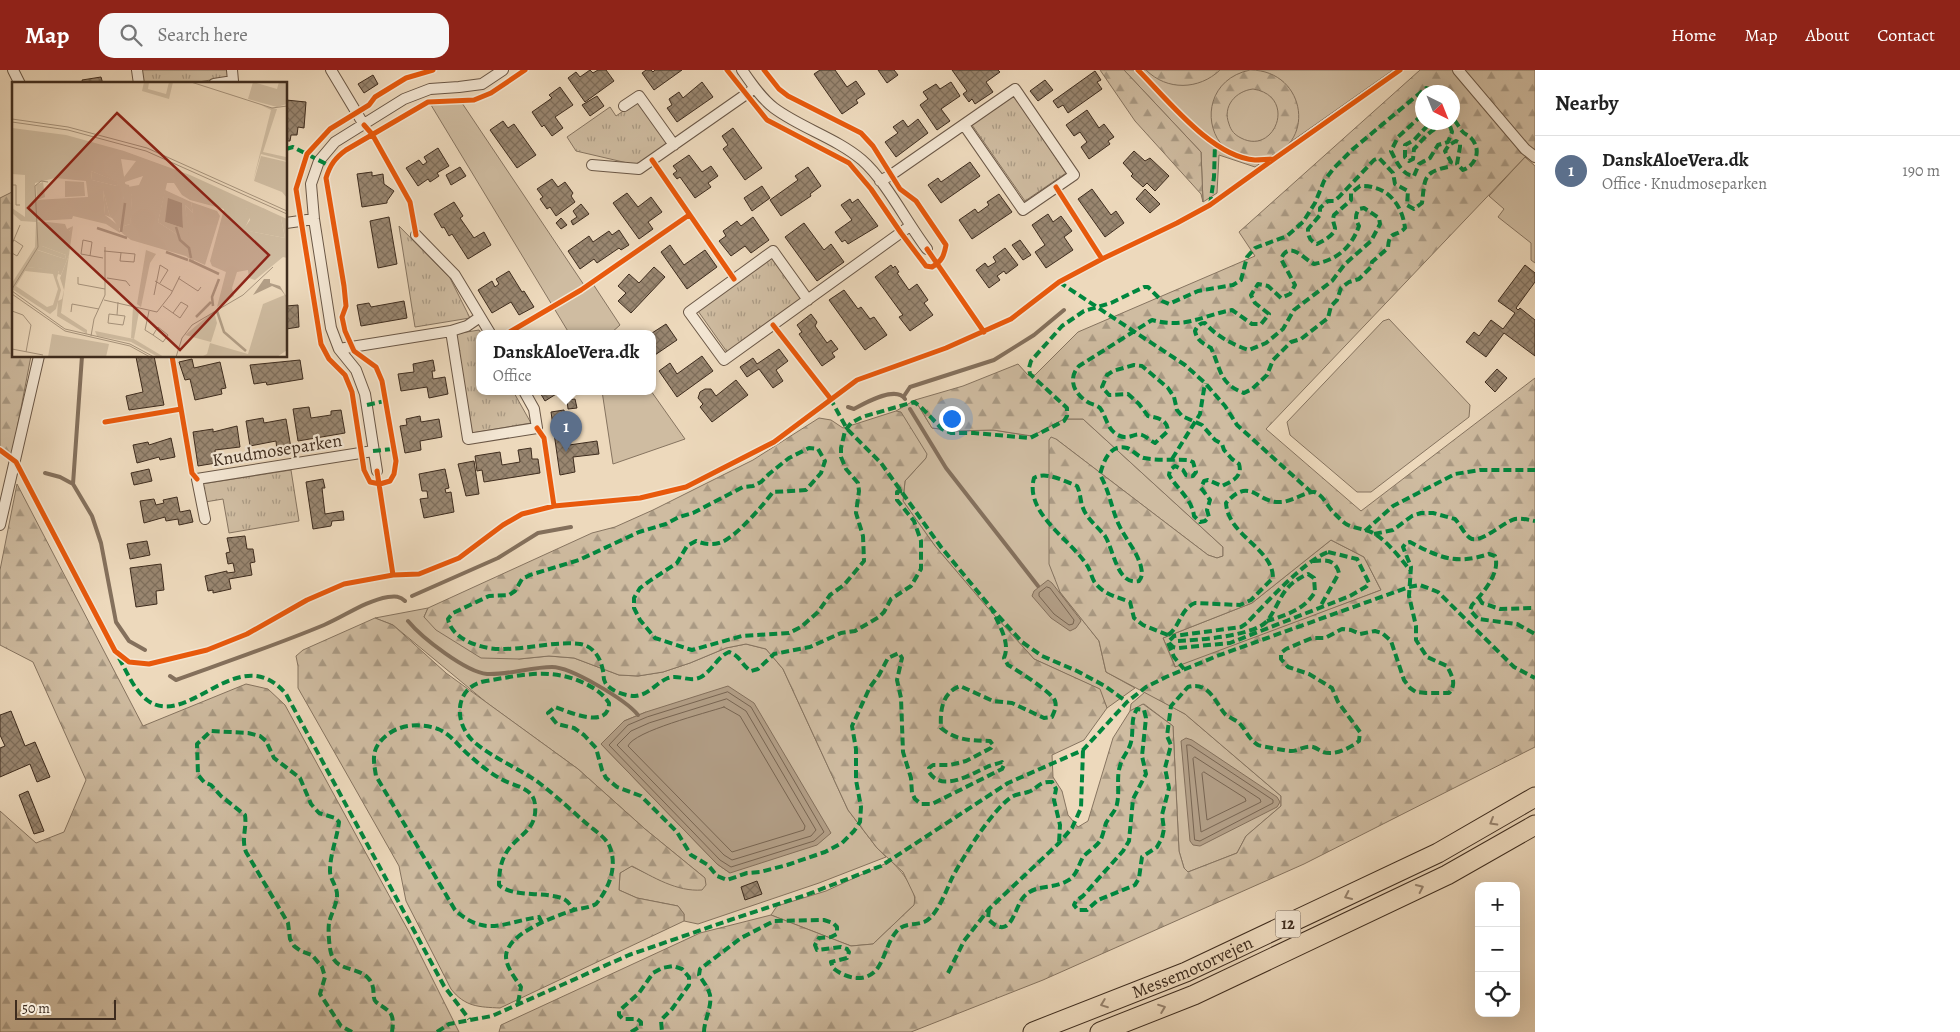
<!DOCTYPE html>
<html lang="en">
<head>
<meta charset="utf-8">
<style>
  body { margin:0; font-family:Alegreya,serif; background:#f6f6f6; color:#222 }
  .controls { position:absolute; right:15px; bottom:15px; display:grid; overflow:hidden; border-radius:10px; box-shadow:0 5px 20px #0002 }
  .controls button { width:45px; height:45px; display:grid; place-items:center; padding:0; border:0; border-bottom:1px solid #e0e0e0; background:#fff; color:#222; font:25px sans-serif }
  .compass { position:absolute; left:1415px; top:15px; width:45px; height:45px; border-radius:50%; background:#fff; box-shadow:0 5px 20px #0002; rotate:137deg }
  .scale { position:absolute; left:15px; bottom:12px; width:101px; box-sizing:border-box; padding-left:5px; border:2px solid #3e2c1e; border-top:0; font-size:14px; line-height:18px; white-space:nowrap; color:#3e2c1e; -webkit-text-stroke:4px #f3e6d3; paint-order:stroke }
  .you { position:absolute; left:951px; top:348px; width:18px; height:18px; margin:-12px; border:4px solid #fff; border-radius:50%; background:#1a73e8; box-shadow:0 0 0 8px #1a73e833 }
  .badge { display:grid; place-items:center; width:32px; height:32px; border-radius:50%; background:#8f2418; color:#fff; font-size:16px; font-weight:700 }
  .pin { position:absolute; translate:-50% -41px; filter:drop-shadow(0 1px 2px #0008) }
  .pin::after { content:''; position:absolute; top:26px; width:18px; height:15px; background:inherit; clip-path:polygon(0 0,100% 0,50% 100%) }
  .popup { position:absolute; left:476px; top:260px; width:180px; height:65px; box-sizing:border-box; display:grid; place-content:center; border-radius:10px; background:#fff; filter:drop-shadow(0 1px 4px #0005); font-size:16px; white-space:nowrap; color:#767676 }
  .popup b { font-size:19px; color:#222 }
  .popup::after { content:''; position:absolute; left:50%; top:100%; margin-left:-10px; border:10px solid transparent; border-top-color:#fff }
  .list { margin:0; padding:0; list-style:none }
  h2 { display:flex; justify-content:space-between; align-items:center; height:65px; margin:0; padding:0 20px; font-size:21px }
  h2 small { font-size:16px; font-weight:400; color:#767676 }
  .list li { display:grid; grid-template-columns:32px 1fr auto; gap:15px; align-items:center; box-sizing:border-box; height:70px; padding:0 20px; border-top:1px solid #e0e0e0 }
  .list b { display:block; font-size:19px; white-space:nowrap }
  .list p { margin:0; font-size:16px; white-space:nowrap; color:#767676 }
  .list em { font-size:16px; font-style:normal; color:#767676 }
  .icon { flex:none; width:28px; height:28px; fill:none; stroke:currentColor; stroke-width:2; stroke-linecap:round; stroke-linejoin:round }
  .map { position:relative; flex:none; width:1535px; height:962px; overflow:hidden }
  header { display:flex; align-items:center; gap:30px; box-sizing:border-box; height:70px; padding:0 25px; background:#8f2418; color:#fff }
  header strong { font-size:24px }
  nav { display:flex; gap:28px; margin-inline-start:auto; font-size:18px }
  .search { width:350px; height:45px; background:#f6f6f6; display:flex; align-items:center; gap:12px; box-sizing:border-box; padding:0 18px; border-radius:15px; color:#767676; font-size:19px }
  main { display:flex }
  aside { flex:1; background:#fff }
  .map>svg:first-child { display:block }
  .green { fill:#cfbca1; stroke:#867460; fill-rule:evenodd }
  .forest { fill:url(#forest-firs); stroke:#867460; fill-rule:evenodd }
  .park { fill:url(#park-tufts); stroke:#867460 }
  .water { fill:#b29e86; stroke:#84705c }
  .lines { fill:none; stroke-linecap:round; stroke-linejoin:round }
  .shore { stroke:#786552; stroke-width:1 }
  .stream { stroke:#84705c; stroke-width:4 }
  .building { fill:url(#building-cross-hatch); stroke:#3e2c1e }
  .minor-casing { stroke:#6a5746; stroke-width:12 }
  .motorway-casing { stroke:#3e2c1e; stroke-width:21 }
  .minor { stroke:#f3e6d3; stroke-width:10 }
  .motorway { stroke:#edd9bc; stroke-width:19 }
  .quiet { stroke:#00873e; stroke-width:4; stroke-dasharray:8 4; stroke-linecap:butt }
  .cycleway-casing { stroke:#f3e6d3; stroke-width:8 }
  .cycleway { stroke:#e8590c; stroke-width:5 }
  .oneway { stroke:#96826d }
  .labels { text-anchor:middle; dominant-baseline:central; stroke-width:4.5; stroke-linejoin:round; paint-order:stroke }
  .shield { fill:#f3e6d3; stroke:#746454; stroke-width:1 }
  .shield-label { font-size:16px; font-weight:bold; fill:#3e2c1e }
  .street-label { font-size:18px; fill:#3e2c1e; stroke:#f3e6d3 }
  .inset-river { fill:none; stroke:#b29e86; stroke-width:2.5 }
  .inset-road { fill:none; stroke:#a7947d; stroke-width:1 }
  .view { fill:#8f2418; fill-opacity:0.15; stroke:#8f2418; stroke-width:2.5 }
  .inset-edge { fill:none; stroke:#3e2c1e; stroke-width:2.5 }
</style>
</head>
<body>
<header>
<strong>Map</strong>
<div class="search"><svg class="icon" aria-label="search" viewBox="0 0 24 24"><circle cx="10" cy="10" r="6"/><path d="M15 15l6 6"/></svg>Search here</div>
<nav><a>Home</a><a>Map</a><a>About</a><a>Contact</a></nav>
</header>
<main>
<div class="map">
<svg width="1535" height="962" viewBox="0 0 1535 962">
  <defs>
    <pattern id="forest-firs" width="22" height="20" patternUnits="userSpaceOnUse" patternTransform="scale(1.25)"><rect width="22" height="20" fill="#cfbca1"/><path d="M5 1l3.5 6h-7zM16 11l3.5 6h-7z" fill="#a99983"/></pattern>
    <pattern id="park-tufts" width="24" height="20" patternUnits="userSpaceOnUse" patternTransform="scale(1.25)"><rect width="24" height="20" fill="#cfbca1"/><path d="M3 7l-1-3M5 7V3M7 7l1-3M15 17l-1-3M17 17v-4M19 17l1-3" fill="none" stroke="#a99983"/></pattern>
    <pattern id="building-cross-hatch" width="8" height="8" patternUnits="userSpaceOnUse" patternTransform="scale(1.25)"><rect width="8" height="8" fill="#998670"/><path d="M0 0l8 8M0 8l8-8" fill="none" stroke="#7e6e5b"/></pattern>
  </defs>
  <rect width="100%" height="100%" fill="#edd9bc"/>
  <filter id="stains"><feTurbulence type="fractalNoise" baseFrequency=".004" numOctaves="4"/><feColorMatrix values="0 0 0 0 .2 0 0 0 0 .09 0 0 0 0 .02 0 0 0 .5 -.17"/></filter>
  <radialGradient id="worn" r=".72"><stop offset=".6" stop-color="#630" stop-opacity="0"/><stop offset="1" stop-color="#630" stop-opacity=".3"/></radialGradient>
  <path class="green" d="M 1124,0 L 1393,0 L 1255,97 L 1219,85 L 1217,123 L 1203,132 L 1201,82 Z
    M 462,33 L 586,218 L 593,214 L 620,255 L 611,263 L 569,263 L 431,35 Z
    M 1525,87 L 1535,96 L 1535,193 L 1531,190 L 1531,173 L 1498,147 L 1504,139 L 1489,126 Z
    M 1389,249 L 1470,335 L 1469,347 L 1371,422 L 1357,422 L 1290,365 L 1287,352 L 1383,251 Z
    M 602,321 L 651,321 L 685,369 L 613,394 Z
    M 915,330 L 932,358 L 956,361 L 993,360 L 1032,366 L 1064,349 L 1083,349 L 1223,477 L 1223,486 L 1217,488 L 1208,485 L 1056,369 L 1060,522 L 1099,571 L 1106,602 L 1135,618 L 1107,638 L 1099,619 L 1034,589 L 986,536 L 935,476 L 903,431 L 905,411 L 926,388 L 896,341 Z
    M 1331,470 L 1364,487 L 1381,520 L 1176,598 L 1163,568 L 1252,533 Z
    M 428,538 L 424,547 L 519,589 L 549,586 L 574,588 L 619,605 L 638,606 L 663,602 L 690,593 L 726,578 L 746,574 L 766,579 L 783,599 L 848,740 L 877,778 L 886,787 L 819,813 L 698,854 L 684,851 L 684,844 L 678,836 L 637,828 L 619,820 L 620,803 L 631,796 L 660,810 L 705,808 L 645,759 L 578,699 L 487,633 L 393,555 L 375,548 ZM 646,642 L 730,803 L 717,794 L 601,674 L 624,651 Z
    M 1145,622 L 1185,644 L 1281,726 L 1281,736 L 1246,766 L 1237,783 L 1188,802 L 1184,798 L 1179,781 L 1173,656 L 1144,634 L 1130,641 L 1131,634 Z
    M 891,791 C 902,802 916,818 915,834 L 873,874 L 851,876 L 771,845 L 777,836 L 826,821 Z"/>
  <path class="forest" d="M 1100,0 L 1124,0 L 1201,82 L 1203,132 L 1201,124 L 1135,51 Z
    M 1146,0 L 1220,0 C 1199,20 1167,21 1146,0 Z
    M 1250,0 C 1308,0 1317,79 1262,88 C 1205,98 1189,13 1250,0 ZM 1253,19 C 1298,26 1275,86 1241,68 C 1235,65 1231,61 1229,54 C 1222,36 1236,21 1253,19 Z
    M 1420,0 L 1535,0 L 1535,79 L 1534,79 L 1525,87 L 1266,359 L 1361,441 L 1535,308 L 1535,677 L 1304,794 L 1043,910 L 911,962 L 499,962 L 501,955 L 700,863 L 771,845 L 851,876 L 873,874 L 914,835 L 915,827 L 903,802 L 877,778 L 848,740 L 783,599 L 766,579 L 746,574 L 726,578 L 690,593 L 663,602 L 638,606 L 619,605 L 574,588 L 549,586 L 519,589 L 481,588 L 436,560 L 424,547 L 428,538 L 592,463 L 615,457 L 653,440 L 753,390 L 819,348 L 831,350 L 843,358 L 896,341 L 901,342 L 927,384 L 926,388 L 905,411 L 903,431 L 935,476 L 986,536 L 1034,589 L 1100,619 L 1107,638 L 1084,670 L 1052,685 L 1053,707 L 1062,721 L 1068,745 L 1078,757 L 1088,751 L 1113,668 L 1130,641 L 1143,634 L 1173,656 L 1179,781 L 1184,798 L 1188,802 L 1237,783 L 1246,766 L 1281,736 L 1281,726 L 1185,644 L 1106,602 L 1099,571 L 1060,522 L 1049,494 L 1049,370 L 1051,367 L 1056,369 L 1208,485 L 1217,488 L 1223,486 L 1223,477 L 1083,349 L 1064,349 L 1032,366 L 993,360 L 956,361 L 932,358 L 915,330 L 963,316 L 1018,294 L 1028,305 L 1035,305 L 1078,262 L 1255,186 L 1239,162 ZM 1422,22 L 1452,22 L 1452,52 L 1422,52 ZM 1331,470 L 1364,487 L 1381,520 L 1175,597 L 1163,568 L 1252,533 Z
    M 14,121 L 14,286 L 31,286 L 12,385 L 0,376 L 0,128 Z
    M 17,414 L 143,656 L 246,614 L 268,619 L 285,635 L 409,862 L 459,962 L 0,962 L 0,741 L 36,773 L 64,762 L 86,710 L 33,592 L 0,575 L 0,500 Z
    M 375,548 L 393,555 L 446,603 L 578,699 L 645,759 L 705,808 L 706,815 L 702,820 C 677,822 653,807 632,796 L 620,803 L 619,820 L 637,828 L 678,836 L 684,844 L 684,851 L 500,938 C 479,937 465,937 451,919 L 406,831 L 399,796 L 298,618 L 298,596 L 296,586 L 303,580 Z"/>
  <path class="park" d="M 141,0 L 227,0 L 228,7 L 187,14 L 143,14 Z
    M 1014,26 L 1066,103 L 1025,131 L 972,55 Z
    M 638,31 L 668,73 L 636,95 L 576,81 L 567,67 L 610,37 L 616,46 Z
    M 399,156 L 450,208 L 470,248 L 415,257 Z
    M 772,187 L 802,228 L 727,282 L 698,241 Z
    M 479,260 L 481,263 L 480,263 L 480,321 L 513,321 L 531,353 L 472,363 L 455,264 Z
    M 291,400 L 299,451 L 229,463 L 223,429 L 205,432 L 202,414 Z"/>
  <path class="water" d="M 1048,510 L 1052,513 L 1080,549 L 1081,551 L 1076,558 L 1070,561 L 1051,548 L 1032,526 L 1034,521 Z
    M 728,616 L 754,633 L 831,763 L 817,775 L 730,803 L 717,794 L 601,674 L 624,651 L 646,642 Z
    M 1186,668 L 1192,670 L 1277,727 L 1280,732 L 1277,737 L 1200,776 L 1193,775 L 1190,771 L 1181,671 Z"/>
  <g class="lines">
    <path class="shore" d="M 1047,517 L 1050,518 L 1074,550 L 1073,554 L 1069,555 L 1054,544 L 1039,526 L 1039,523 Z
      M 728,622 L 751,637 L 824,762 L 814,771 L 731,797 L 720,790 L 609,675 L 628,655 L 647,647 Z
      M 727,629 L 746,641 L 816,760 L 811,766 L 732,790 L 724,785 L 617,675 L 631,661 L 649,653 Z
      M 724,637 L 740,646 L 805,756 L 804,760 L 732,782 L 628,676 C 634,661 706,643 724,637 Z
      M 1187,675 L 1190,675 L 1273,730 L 1273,733 L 1200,771 L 1195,770 Z
      M 1195,687 L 1260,729 L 1261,732 L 1201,762 L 1193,689 Z
      M 1204,702 L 1245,728 L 1246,731 L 1207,750 L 1202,704 Z"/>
    <path class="stream" d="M 904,326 L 910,317 L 994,290 L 1034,265 L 1064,240
      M 848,337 L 854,339 C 865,333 896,315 905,329
      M 910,339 L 946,398 L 1038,516
      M 45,403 L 60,407 L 73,414 L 92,446 L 101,473 L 116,552 L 129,571 L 145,580
      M 73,414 L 82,286
      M 412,526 L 498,488 L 538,463 L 571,457
      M 408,551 C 422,568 466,602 487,604 C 509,605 531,597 552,597 C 571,597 626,630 638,645
      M 170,606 L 176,610 C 226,592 276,575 324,555 C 345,546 365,531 388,527 C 395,526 400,526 405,531"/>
  </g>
  <path class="building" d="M 590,0 L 593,3 L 598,0 L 606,0 L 614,11 L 585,32 L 568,8 L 576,2 L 580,7 Z
    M 646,0 L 651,0 L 653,2 L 655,0 L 682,0 L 654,20 L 642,3 Z
    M 820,0 L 835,0 L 847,17 L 856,11 L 865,24 L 856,30 L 858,33 L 842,44 L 814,4 Z
    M 878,0 L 894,0 L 898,5 L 887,13 Z
    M 952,0 L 998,0 L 1000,2 L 986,12 L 993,22 L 975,34 L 972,29 L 969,32 L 963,24 L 967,21 Z
    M 1095,1 L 1101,10 L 1097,12 L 1102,19 L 1068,43 L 1063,35 L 1058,38 L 1053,31 Z
    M 373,5 L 378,14 L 364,23 L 358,14 Z
    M 101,7 L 103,14 L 83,14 L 82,10 Z
    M 1045,10 L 1053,20 L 1038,31 L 1030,21 Z
    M 702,12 L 713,27 L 677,52 L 667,38 L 672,35 L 669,29 L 679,22 L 683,28 Z
    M 951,12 L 960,26 L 941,39 L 950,51 L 937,60 L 920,35 L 928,29 L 923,22 L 936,14 L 940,19 Z
    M 560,17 L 573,35 L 555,47 L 563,58 L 552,66 L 544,55 L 542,57 L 532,42 L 552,28 L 549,25 Z
    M 597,26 L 604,36 L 590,46 L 582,35 Z
    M 286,30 L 306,32 L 304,58 L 298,57 L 297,65 L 291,65 L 290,71 L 286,71 Z
    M 1087,40 L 1099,58 L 1104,54 L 1114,67 L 1108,71 L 1110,74 L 1089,89 L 1081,77 L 1087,72 L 1080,62 L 1074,66 L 1066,55 Z
    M 918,49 L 928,63 L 896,87 L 885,72 L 898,63 L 893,57 L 903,50 L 908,57 Z
    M 503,51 L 508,58 L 514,54 L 536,85 L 517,98 L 490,60 Z
    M 733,58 L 762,98 L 745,110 L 723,79 L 728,75 L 722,66 Z
    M 438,78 L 449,96 L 437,103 L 439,106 L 430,112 L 428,109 L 418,116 L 406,98 L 419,90 L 423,95 L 427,92 L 424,87 Z
    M 1134,81 L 1145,91 L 1150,88 L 1169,106 L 1155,121 L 1147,113 L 1143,117 L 1131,106 L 1133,104 L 1123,93 Z
    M 689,85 L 702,102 L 711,96 L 718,106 L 708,113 L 711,117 L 695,128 L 680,107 L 677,109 L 673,104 L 677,101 L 673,96 Z
    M 970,92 L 980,106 L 941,133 L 928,115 L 938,108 L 941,112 Z
    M 460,97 L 466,106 L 451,115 L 446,105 Z
    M 808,97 L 821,116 L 810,124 L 811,126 L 781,146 L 770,130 L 798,110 L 795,106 Z
    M 372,102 L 372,106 L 383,104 L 384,114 L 394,121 L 387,131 L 387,133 L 362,137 L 357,104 Z
    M 552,109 L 558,117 L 565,112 L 573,123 L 571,126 L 575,132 L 556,146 L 550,137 L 547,139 L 540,129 L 543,127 L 537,119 Z
    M 762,116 L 770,128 L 752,141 L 744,128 Z
    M 1092,119 L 1111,145 L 1116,141 L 1124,153 L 1105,167 L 1078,129 Z
    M 1145,119 L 1160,134 L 1150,143 L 1136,129 Z
    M 627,123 L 638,137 L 651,127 L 662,142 L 648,152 L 653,159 L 639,169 L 613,133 Z
    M 999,124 L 1012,142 L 972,169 L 959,150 L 975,139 L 978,143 L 989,135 L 987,132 Z
    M 850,129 L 852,133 L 858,129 L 878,156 L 848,174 L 845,170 L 842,172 L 835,162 L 852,150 L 841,135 Z
    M 454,132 L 463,146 L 460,148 L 474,168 L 484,162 L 491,175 L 468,189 L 452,164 L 449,166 L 444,157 L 442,158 L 434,144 Z
    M 581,134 L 589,144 L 573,155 L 571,151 L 577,147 L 573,141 Z
    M 1048,144 L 1053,152 L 1061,146 L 1072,161 L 1064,167 L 1073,180 L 1046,198 L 1035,182 L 1045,175 L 1032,155 Z
    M 389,147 L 397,194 L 378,198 L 370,151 Z
    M 753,147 L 769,170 L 751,183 L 745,176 L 731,186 L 719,171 L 726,166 L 723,161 L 737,151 L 741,156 Z
    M 561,148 L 567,155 L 561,159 L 556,153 Z
    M 804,153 L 824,180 L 831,174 L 844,192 L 817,211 L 785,167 Z
    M 619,160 L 629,175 L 621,180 L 619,178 L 597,193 L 594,189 L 580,199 L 568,181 L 589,166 L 593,172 L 609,161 L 612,165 Z
    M 1020,170 L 1031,185 L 1023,190 L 1012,175 Z
    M 670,175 L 684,195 L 705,180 L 717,197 L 687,219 L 661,182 Z
    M 1005,178 L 1018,195 L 1006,204 L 1004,201 L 997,206 L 1000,210 L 989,218 L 976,200 L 985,193 L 988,197 L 996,192 L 993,187 Z
    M 891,195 L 893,198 L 895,196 L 899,202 L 897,203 L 909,220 L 917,214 L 928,230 L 924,233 L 933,245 L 910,261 L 899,247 L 903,245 L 875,207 Z
    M 1525,195 L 1535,203 L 1535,212 L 1516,238 L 1518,240 L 1520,238 L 1535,250 L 1535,286 L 1504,263 L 1486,287 L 1466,272 L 1474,262 L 1479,266 L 1491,250 L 1503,259 L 1515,243 L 1498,231 Z
    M 654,197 L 665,207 L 631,243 L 618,231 L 626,223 L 618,216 L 629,204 L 639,213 Z
    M 509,201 L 522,222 L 524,221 L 534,237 L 519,245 L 511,232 L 492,243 L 478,220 L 492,211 L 495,217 L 499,214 L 496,209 Z
    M 844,220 L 858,239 L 861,237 L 870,249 L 874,247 L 887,265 L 865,280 L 829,230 Z
    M 404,231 L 407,248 L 361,256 L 357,235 L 369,233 L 371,237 Z
    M 298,235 L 299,257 L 286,259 L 286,236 Z
    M 811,244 L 817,252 L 815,256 L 827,273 L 831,270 L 838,279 L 832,283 L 835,287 L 822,296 L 799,264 L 802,262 L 797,255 Z
    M 666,254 L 677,270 L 652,287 L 652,263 Z
    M 779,279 L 788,291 L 776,300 L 783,311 L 773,318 L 759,299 L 747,307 L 740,297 L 753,288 L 757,294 Z
    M 154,286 L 164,335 L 129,340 L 126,326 L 143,322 L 136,287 Z
    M 702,286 L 713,301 L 677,327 L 659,301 L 670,293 L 677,304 Z
    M 192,289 L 194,298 L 220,292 L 226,318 L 221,319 L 222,324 L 195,330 L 190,309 L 185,310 L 179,292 Z
    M 300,290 L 303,309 L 267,315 L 266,312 L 254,314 L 250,295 Z
    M 433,290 L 435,301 L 432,301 L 433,309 L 445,307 L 448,324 L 429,328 L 427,317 L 401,321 L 398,304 L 414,302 L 413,294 Z
    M 1497,299 L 1507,308 L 1495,322 L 1485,312 Z
    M 736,310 L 748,325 L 712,352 L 700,337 L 703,334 L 698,328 L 700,322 L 705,319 L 711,319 L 716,326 Z
    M 539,321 L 561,321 L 545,331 Z
    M 575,329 L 577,338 L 568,339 L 567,330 Z
    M 309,337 L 311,348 L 331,345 L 331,341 L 341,340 L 345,363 L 298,371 L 293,339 Z
    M 564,340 L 569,375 L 597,371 L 599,384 L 573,387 L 575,402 L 560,405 L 551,342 Z
    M 420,346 L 421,352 L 439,349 L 442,367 L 420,371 L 421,380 L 405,383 L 400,356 L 407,355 L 406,349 Z
    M 263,348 L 264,353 L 286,349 L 291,378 L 277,381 L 276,371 L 250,376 L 246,351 Z
    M 237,356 L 240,377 L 215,380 L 216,393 L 198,396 L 193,362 L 213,359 L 213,362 Z
    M 171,368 L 175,387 L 160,390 L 159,387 L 137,393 L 133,375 L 148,372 L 149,375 Z
    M 531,378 L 532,389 L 538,389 L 540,403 L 484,412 L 482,400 L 477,401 L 475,386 L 500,382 L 502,395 L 520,392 L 518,380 Z
    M 474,391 L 479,424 L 466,426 L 458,394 Z
    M 149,399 L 152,411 L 134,415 L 131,403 Z
    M 445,399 L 449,418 L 445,419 L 446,423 L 451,422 L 454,442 L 424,448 L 420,429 L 428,428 L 427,421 L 422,421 L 419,404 Z
    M 323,409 L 325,418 L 322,418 L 325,444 L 343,441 L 344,450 L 332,451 L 331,456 L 313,459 L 306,412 Z
    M 177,427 L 180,442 L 190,440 L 193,452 L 179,455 L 178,449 L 166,451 L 165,447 L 144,453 L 140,431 L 154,429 L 156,435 L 164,433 L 163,430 Z
    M 245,466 L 247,479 L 253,479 L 255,492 L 250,493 L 252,505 L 229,509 L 231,519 L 213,523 L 213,520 L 208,521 L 205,506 L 227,501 L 227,503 L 235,502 L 233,493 L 228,494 L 226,483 L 230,482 L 227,468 Z
    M 147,471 L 150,485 L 130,489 L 127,474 Z
    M 161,494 L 164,520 L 156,521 L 157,534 L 136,537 L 130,498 Z
    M 11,641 L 25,676 L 35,672 L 50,707 L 37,712 L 30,694 L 0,707 L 0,678 L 5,676 L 0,665 L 0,645 Z
    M 28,721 L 44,761 L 34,764 L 19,725 Z
    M 757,811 L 762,824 L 745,830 L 741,817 Z"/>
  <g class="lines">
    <g class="minor-casing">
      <path id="minor" d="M 13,0 L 20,14
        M 137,0 L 139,14
        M 331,0 L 364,55
        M 742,0 C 751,13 761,28 774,38 C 801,58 836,68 862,90 C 886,111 907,153 927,179
        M 1458,0 L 1525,79 L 1535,87
        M 214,14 L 233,11 L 232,0
        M 624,36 L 639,26 L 674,75
        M 592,95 L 639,99 L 755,18
        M 880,111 L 891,105 L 1015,19 L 1074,105 L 1023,140 L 964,55
        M 286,153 L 314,149
        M 416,165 L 455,205 L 490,263
        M 808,230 L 773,181 L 689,242 L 724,290 L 910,156
        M 451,261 L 468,369 L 537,358 L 534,339 L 524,321
        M 339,279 L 451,261 L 467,256 L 480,247
        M 377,401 L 365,324 L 356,300 L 339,279 L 331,258 L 314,149 L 311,114 L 319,91 L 335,72 L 404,29 L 430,19 L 459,17 L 482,14 L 503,0
        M 205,449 L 197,409 L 373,381
        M 0,455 L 39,286"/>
    </g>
    <g class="motorway-casing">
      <g id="motorway">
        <path id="s1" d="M 1033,962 L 1186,902 L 1438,783 L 1535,727"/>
        <path d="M 1100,962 L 1194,925 L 1447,805 L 1535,755"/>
      </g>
    </g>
    <use href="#minor" class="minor"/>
    <use href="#motorway" class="motorway"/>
    <path class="quiet" d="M 1422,45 L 1398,67 L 1391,81 C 1396,91 1403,106 1414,106 L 1419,94 L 1430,88 L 1438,75 L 1448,72 L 1452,62 L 1450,56 C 1434,53 1424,69 1414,79 L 1413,89 L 1409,91 L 1405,87 L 1405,75 L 1414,70 L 1431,52
      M 286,79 L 293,77 L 330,96
      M 1210,135 L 1214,107 L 1215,74
      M 1059,212 L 1185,295 L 1205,313 L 1225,336 L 1237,355 L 1311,422
      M 830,328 L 847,359 L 881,393 L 941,477 L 992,539 L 1022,572 L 1042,586 L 1077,601 L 1105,616 L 1127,632
      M 367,335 L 385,331
      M 373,381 L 393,379
      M 1172,389 L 1200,344 L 1205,313
      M 902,421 L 897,422 L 897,430 L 914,451 L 921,471 L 921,499 L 911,516 L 891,529 L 884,542 L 879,547 L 855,561 L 841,563 L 810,577 L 774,584 L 758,599 L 751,601 C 741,595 741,586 729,582 C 717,587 713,600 701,607 C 690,613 679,604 668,608 C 656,613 649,625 635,626 C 626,626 609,621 605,612 C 603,609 604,605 603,601 C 601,589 594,576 580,574 C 555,571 529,579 504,579 C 485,580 452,571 448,549 L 453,543 L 489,526 L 509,525 L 515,521 L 522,509 L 530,505 L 579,490 L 639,462 L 666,454 L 679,447 L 693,443 L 743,417 L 753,416 L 761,412 L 769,404 L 789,388 L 809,378 L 818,379 L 825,391 L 821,403 L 806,420 L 773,422 C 763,435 735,469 719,473 C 711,475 704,474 696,471 L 687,476 L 677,493 L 651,510 L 640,518 L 634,528 L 634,538 L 640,550 L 655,568 L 692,580 L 742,566 L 789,563 L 801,557 L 818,542 L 830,525 L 844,515 L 864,491 L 863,466 L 856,443 L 859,421 L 858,413 L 846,399 L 841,387 L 841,378 L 845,361 L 851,353 L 862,347 L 914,332 L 921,337 L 942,359 L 951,363 L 974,363 L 1030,368 L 1064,351 L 1067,346 L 1067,338 L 1030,304 L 1029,298 L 1031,291 L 1062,256 L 1084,241 L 1111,233 L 1144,217 L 1148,217 L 1162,231 L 1169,234 L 1198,221 L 1233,215 L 1241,210 L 1247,187 L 1255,178 L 1287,166 L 1303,152 L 1315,133 L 1324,111 L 1334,98 L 1353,79 L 1426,18 L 1432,20 L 1434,22
      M 1365,461 L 1393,436 L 1455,404 L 1480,400 L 1535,400
      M 1374,464 L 1393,460 L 1412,446 L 1421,443 L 1433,443 L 1455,449 C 1460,454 1464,464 1470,468 C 1480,475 1503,452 1515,449 C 1522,448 1529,450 1535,451
      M 1328,482 L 1357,489 L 1369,513 L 1367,516 L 1350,526 L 1230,573 L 1178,578 L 1173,577 L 1168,572 L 1174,566 L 1241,557 L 1247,553 C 1265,534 1304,491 1328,482 Z
      M 1313,491 C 1326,490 1335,489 1339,503 L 1320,537
      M 1479,528 L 1482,533 L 1500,539 L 1535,538
      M 1168,565 L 1143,555 L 1134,548 L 1130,532 C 1118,527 1105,525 1096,514 C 1092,510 1091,502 1088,497 C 1073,471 1024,444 1034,408 C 1046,401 1064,411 1077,416 C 1081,424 1080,431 1083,438 C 1087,449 1098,457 1105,466 C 1114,480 1117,516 1139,511 C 1143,506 1142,502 1141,497 C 1137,481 1126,470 1119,455 C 1111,438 1110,422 1100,405 C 1103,392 1110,373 1127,378 C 1133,380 1138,387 1144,388 C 1158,391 1174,389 1188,390 L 1193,392 L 1196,402 L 1193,406 L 1186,405 L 1183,400 L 1175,396 L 1170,400 L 1169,405 C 1177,419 1192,429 1194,446 L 1200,452 L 1205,451 L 1209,447 L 1207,440 L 1210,430 L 1201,418 L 1204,411 L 1208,410 L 1222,416 C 1232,411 1243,407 1239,394 L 1232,389 L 1224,380 L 1222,374 L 1215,370 L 1202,355 L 1182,346 L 1177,340 L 1174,327 L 1168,318 L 1142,296 L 1134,295 L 1113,301 L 1107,305 L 1102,317 L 1109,325 L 1128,324 L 1139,334 L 1148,346 C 1158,348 1167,349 1168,361 L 1155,373 C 1151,371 1147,367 1142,365 C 1134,362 1129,372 1116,364 C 1107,358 1106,346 1100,338 C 1096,334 1091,335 1086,331 C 1073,322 1068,308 1079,296 L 1152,250 C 1185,259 1201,246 1232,240 L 1252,254 L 1261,254 L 1269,244 L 1255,233 L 1251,225 L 1258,214 L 1268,216 L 1281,228 L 1290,224 L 1295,215 L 1281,189 C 1289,170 1303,188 1314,194 C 1337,190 1351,178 1359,156 C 1355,149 1355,145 1359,139 L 1364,138 L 1379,148 L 1380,154 L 1371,171 L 1345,194 L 1332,211 L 1294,240 L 1283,259 L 1266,273 L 1249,280 C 1233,275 1216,266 1205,253 C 1199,253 1197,257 1195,261 C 1197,271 1203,273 1211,278 C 1221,299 1219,314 1244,323 L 1252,319 L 1267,305 L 1273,290 L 1291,272 L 1301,269 L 1328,248 L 1331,236 L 1337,230 L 1341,218 L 1349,212 L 1359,209 L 1371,197 L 1372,192 L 1388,178 C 1389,159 1396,168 1405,158 C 1402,133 1386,115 1360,116 L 1351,123 L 1351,130 L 1334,145 C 1332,151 1334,153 1335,158 C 1335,165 1323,171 1317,174 C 1310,171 1308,167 1308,159 L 1320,145 L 1320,138 L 1328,131 L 1334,131 L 1339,127 L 1374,90 L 1379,88 L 1393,103 L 1395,114 L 1408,121 L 1407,135 L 1414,139 L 1422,133 C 1425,110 1422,102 1448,97 L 1451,92 L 1445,81 L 1449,75 L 1456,71 L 1460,73 L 1460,77 L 1457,94 L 1463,100 C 1476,95 1482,80 1471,68 C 1468,65 1464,64 1462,61 C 1458,56 1457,52 1452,48
      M 1168,565 C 1180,557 1180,539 1195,533 L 1240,535 L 1251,530 L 1273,508 C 1273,478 1228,466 1226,433 C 1251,405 1257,434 1281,432 C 1291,432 1307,421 1314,422 C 1323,424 1328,438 1335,444 C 1338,447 1342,451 1346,454 C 1355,459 1367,459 1375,464 C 1389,473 1400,488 1410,500
      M 1178,571 C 1198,570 1256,566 1268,550 C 1283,528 1281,516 1308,504 L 1314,508 L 1315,522 C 1304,540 1286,545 1267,551
      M 1168,573 L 1174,587 L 1184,599
      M 119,588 C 127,602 134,620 147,630 C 188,661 239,568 286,624 L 444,916 L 469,949
      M 989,839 L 988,849 C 1010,871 1013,843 1022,829 C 1034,813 1051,820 1067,811 C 1077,806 1078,796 1083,787 C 1088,781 1095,778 1100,771 C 1103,766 1104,759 1106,753 C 1109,747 1116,741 1117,734 C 1120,721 1116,708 1120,696 C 1122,687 1129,681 1131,672 C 1134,660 1130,650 1137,639 L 1144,640 L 1146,648 L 1142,686 L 1146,704 L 1133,729 L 1129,771 L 1123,781 L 1083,826 L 1076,831 L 1074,835 L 1078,840 L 1087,840 L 1098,830 L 1135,815 L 1139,808 L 1142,787 L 1157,777 L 1162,768 L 1164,759 L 1162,745 L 1169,718 L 1165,698 L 1171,675 L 1167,666 L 1171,636 L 1188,617 C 1209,611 1215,632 1225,644 C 1228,647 1234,649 1238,652 C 1246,659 1248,669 1258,675 C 1260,676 1288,681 1291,681 C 1299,681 1305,675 1313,677 C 1317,678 1320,681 1323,682 C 1335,686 1350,678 1359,671 L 1360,662 L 1338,632 L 1332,618 L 1309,604 L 1288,597 L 1281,589 L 1281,583 L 1286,579 L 1312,568 L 1325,568 L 1342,559 L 1351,560 L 1360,564 L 1375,561 L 1382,563 L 1391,571 L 1404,610 L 1410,618 L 1416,622 L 1426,623 L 1449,623 C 1457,614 1452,606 1447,596 L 1427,587 L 1416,570 L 1416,556 L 1409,526 L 1411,497 L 1403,477 L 1406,473 L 1410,472 C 1440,488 1456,495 1489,484 L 1495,486 C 1501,503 1482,524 1472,535 L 1470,540 L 1478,549 L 1517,554 L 1535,564
      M 542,853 L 539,847 C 504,852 486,868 455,840 L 376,706 C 373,688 371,678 387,665 C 401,654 421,653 438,659 C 452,665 459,677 470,686 C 479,694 490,703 501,709 C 513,716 534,717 535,735 C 538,762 515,765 505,785 C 500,794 499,805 499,815 C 513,828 546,821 564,829 C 568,831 571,836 574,840
      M 948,903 L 964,871 L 989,839 L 1059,773 L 1072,758 L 1081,738 L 1083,680
      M 518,933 L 521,917 C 515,908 506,897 506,886 C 507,863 556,846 574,840 C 582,838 589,838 596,834 C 610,817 618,795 609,775 C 605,767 594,760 587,754 C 571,740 555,725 538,712 C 518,698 493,688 474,672 C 453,653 454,616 486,611 C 522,605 552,597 586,614 C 596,619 603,624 609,633 C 609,660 569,642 555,637 L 548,643 L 557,654 L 574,658 L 584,665 L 596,678 L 602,700 L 606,708 L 617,717 L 641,726 L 677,762 L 691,785 L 708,795 L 717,806 L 727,810 L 747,803 L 760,802 L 787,795 L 825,782 L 842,773 L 854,761 L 860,752 L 861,737 L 856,710 L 856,679 L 852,656 L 870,617 L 879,605 L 888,588 L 899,583 L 902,588 L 897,610 L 901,628 L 903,682 L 911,708 L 912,723 L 915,729 L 921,734 L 932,734 L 1002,699 L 1004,695 L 1002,692 C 997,694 991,695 987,697 C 971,704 942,723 929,702 L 929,698 L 933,695 L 950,695 L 966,691 L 991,678 L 993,675 L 990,671 C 969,670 957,671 941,658 C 940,640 942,623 960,616 L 993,631 L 1012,633 L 1044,648 L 1052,647 C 1054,642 1057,637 1055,631 C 1053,623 1017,600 1008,595 L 1004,588 C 1011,572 998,554 992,539
      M 352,962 L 341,956 L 320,924 L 325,907 L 322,897 L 312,885 L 301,881 L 294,876 L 290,869 L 288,853 L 246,782 C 241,769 247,758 245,745 L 221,726 L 211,715 L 204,712 L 198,705 L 197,674 L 211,661 L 248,663 L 260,666 L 266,671 L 274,688 L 300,708 L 311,734 L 319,743 L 335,748 L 339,752 C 337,769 330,784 330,801 C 330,810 338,817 337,827 C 336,836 331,844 329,853 C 328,861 329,875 331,883 C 336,902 357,896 368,908 C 377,917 371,928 376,932 C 390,942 395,942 392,962
      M 437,962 L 449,954 L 492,946 L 629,885 L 730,850 L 806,825 L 881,796 L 1008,713 L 1083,680 L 1127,632 L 1146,617 L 1166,607 L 1217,586 L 1409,517 L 1420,515 L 1438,522 L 1514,597 L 1535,608
      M 631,962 L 641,956 L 641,952 L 637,949 L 623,949 L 619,945 L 619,941 L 639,923 L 653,903 L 662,898 L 673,896 L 682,899 L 689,907 L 689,915 L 672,939 L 661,950 L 662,962
      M 704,962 C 704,950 714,933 709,922 C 707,916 702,910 699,905 L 700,899 L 741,868 L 774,851 L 824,850 L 833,853 L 837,857 L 837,864 L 831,867 L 819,868 L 815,875 L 817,880 L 841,877 L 847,879 L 849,882 L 847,888 L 831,892 L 833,898 C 845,908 865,914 877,899 C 885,888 887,873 896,862 C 905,850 920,858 930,848 C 940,838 946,821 952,808 C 963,787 991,742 1010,728 C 1015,724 1022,724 1028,722 C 1038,719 1038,711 1052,712 L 1056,719 L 1054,730 L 1060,755 L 1059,773"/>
    <g class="cycleway-casing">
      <path id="cycleway" d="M 433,0 L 406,8 L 375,27 L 369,35 L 330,59 L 307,84 L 296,119 L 321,274 L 329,289 L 345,305 L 352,322 L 364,400 L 370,412 L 380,414 L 390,411 L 394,404 L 396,391 L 382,311 L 376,297 L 354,281 L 345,261 L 342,247 L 346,236 L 344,216 L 326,108 C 330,95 335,88 346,80 L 428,32 L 474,30 L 491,23 L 525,0
        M 727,0 L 767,50 L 849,93 L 871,119 L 901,163 L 926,196 L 932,197 C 942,191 944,186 946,175 L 916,131 L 900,119 L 873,76 L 861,63 L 788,26 L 779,19 L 764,0
        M 1138,0 C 1167,29 1212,87 1255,90 C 1261,90 1268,89 1274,89 L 1400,0
        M 364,55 L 372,64 L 410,132 L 416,165
        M 652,90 L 734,209
        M 1056,117 L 1102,189
        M 927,179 L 984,262
        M 773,255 L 830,328
        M 508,263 L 581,220 L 689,145
        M 172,286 L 192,403 L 197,409
        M 105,352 L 181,339
        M 537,358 L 544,368 L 554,436
        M 0,380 L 16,392 L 115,581 L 129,592 L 149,594 L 207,580 L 247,564 L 307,530 L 344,514 L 393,505 L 419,504 L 459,488 L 503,455 L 522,444 L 554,436 L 640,428 L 686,417 L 774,372 L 857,310 L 946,278 L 1011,249 L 1059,212 L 1102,189 L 1177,153 L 1210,135 L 1274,89
        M 377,401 L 393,505"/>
    </g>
    <use href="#cycleway" class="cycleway"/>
  </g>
  <defs><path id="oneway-chevron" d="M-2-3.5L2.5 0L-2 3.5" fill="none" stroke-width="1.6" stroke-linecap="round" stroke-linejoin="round" transform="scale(1.25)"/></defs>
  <g class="oneway">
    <use href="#oneway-chevron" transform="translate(1493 752) rotate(150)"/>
    <use href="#oneway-chevron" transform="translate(1420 818) rotate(-25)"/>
    <use href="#oneway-chevron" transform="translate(1348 826) rotate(155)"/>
    <use href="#oneway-chevron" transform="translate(1104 934) rotate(159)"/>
    <use href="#oneway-chevron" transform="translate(1162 938) rotate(-21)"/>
  </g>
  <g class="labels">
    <rect class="shield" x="1275.5" y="840.5" width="25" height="27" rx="4"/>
    <g class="shield-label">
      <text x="1288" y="854">12</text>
    </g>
    <g class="street-label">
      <text transform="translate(277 380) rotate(-9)">Knudmoseparken</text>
      <text stroke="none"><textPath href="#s1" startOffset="172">Messemotorvejen</textPath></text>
    </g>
  </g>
  <g transform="translate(12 12)">
    <rect width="275" height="275" fill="#edd9bc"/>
    <path d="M 79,89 L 107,100 L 105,104 L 80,98 ZM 53,99 L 72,100 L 73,114 L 53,115 ZM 31,100 L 33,115 L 25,118 L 24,103 ZM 113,102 L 117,103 L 120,114 L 119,135 L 118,142 L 112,144 L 111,151 L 100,136 L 93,133 L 91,108 L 98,135 L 111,118 ZM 153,108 L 179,120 L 181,131 L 173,123 L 182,179 L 175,175 L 171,162 L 163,151 L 146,140 ZM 170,121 L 171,146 L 153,140 ZM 234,126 L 251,126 L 269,136 L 273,156 L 231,148 L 238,138 ZM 26,139 L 53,142 L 55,147 L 61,144 L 57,149 L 57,173 L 49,193 L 46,192 L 47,189 L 15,185 L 25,168 L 53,177 L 54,173 L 30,164 L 30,141 ZM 134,168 L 144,172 L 138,181 L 129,225 L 125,222 ZM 121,225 L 127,230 L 122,257 L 119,256 Z" fill="#cfbca1" fill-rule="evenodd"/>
    <path d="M 132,0 L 137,0 L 136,7 L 154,12 L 157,0 L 161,0 L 157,17 L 130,9 ZM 241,0 L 265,7 L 267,0 L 275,0 L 275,22 L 265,25 L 236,17 ZM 249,23 L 265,27 L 251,70 L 274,75 L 275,73 L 275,79 L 249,72 L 241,99 L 259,28 ZM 0,46 L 54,53 L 112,69 L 178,93 L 275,137 L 275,176 L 271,175 L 243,198 L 237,196 L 236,188 L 225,190 L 220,206 L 222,214 L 205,225 L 214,190 L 200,184 L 198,179 L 212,127 L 178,118 L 170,113 L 162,101 L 155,101 L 146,140 L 163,151 L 175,165 L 177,175 L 119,158 L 110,151 L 112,144 L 118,142 L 120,114 L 116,105 L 127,103 L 131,94 L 113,100 L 112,95 L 124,79 L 109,77 L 114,106 L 110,122 L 98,135 L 91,108 L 93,133 L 107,144 L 108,151 L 94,142 L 61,134 L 60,137 L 25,139 L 30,141 L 30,164 L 54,173 L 53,177 L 26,168 L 18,184 L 15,185 L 47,188 L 45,196 L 49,208 L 44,227 L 38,232 L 0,207 L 0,201 L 23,165 L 24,140 L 9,139 L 0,131 L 0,126 L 13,135 L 13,93 L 0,92 ZM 79,89 L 106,100 L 105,104 L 80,98 ZM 43,96 L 74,99 L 76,115 L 23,118 L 23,101 ZM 234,126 L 251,126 L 257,139 L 269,136 L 273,156 L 232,148 L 239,133 ZM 13,189 L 41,192 L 46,207 L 41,223 L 35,225 L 4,204 ZM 249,74 L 275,80 L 275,116 L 270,110 L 242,99 ZM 179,120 L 205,129 L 208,134 L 193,183 L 180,177 L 173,123 L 181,131 ZM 61,144 L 49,231 L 75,248 L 75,252 L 45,234 L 46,219 L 50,217 L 52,208 L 48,196 L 57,173 L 57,149 ZM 275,212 L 275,268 L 265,275 L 189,275 L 195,272 L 198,261 L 236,272 L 251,222 ZM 202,229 L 205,241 L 199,260 L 173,253 ZM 83,249 L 122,257 L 152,275 L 146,275 L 119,260 L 85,254 Z" fill="#cfbca1" fill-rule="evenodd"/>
    <path d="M 40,252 L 97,262 L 94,275 L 36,275 Z" fill="#cfbca1"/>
    <path d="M 156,116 L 170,121 L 171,146 L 153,140 ZM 252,197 L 258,197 L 258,201 L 268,204 L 275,216 L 269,208 L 260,204 L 241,213 Z" fill="#b29e86"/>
    <path class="inset-river" d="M 164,145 L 168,158 L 177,166 L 179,176M 85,146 L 115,156M 109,150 L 113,121M 154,170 L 176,178M 177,178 L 207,192M 201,224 L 200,215 L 207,197M 205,229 L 212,250 L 234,269M 184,235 L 199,220"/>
    <path class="inset-road" d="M 179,0 L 260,26 L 275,24M 0,37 L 56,45 L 135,66 L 275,129M 0,40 L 56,48 L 134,69 L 275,132M 0,103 L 4,103 L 4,123 L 8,123M 0,162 L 8,143M 92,169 L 123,172 L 122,180 L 108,179 L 109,171M 0,171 L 5,174 L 11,164 L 2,158M 78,174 L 80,160 L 71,158 L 69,172 L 91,176M 66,195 L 66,202 L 93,207M 95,196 L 114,199 L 118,204M 166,196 L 186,209 L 189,205M 143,199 L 160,209M 0,207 L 26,165 L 23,104 L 29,99 L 36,100M 0,209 L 53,247 L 118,262 L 142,275M 0,212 L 53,249 L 118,264 L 138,275M 142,213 L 148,183 L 156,188 L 148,201M 92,218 L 145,230 L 159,212 L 168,194M 151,224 L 168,236 L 176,224 L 169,220 L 161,231M 0,229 L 11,233 L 19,243 L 14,270M 137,229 L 133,248 L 141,253 L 146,245 L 156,253 L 151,260 L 141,253M 59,230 L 60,222 L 87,227M 105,233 L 97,232 L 96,241 L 111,243 L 113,234 L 105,233 L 106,220M 79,254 L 82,237 L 93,213 L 93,165M 0,267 L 31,273M 164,275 L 170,256 L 180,243 L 231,213 L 261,185"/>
    <path class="view" d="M 105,31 L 257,173 L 168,268 L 16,126 Z"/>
    <rect width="275" height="275" class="inset-edge"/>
  </g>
  <rect width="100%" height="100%" filter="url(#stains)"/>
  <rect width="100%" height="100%" fill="url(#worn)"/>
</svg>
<div class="controls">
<button>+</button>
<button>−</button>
<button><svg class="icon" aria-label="locate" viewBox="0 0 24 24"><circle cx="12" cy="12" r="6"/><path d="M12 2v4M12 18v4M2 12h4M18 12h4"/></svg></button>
</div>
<svg class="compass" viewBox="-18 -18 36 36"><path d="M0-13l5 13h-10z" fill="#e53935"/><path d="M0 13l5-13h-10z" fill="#767676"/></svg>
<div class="scale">50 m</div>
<div class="you"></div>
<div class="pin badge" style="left:566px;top:382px;background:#5c6f8a">1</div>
<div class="popup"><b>DanskAloeVera.dk</b>Office</div>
</div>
<aside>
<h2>Nearby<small></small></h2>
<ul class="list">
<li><span class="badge" style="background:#5c6f8a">1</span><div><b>DanskAloeVera.dk</b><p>Office · Knudmoseparken</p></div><em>190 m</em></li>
</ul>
</aside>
</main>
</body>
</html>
